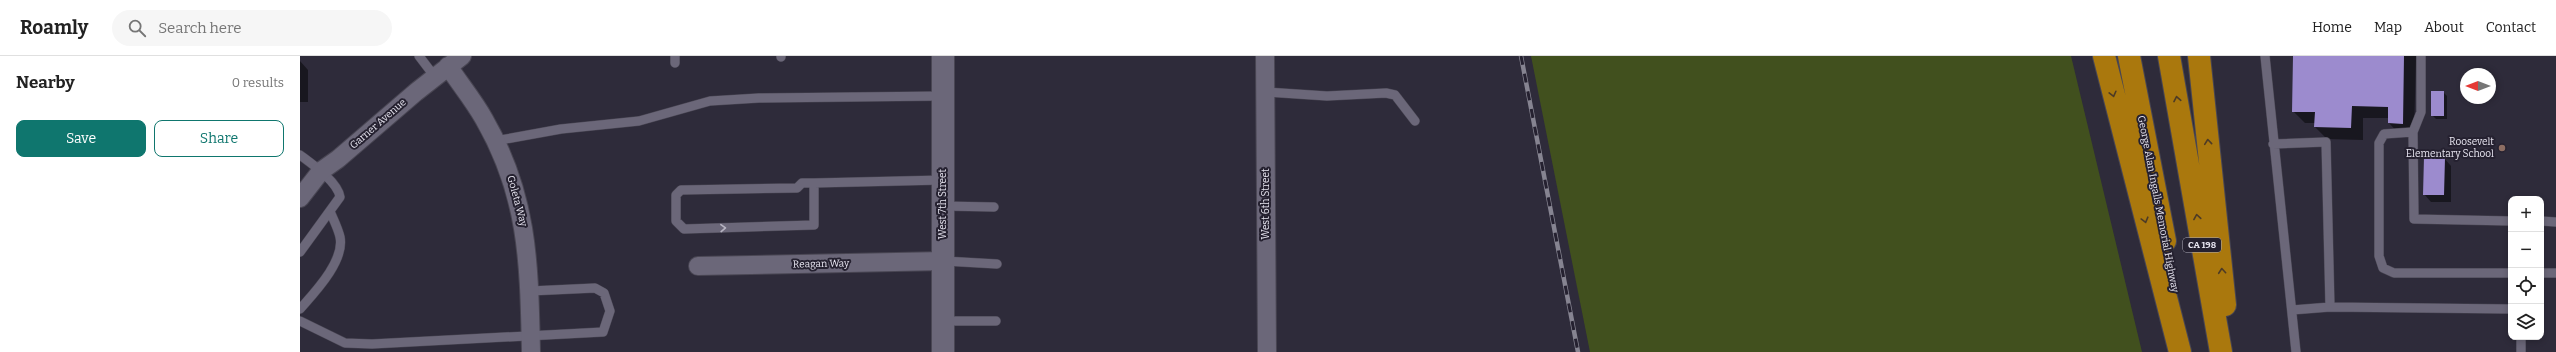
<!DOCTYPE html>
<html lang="en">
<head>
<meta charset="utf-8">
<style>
  body { margin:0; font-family:Bitter,serif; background:#f6f6f6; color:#222 }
  .controls { position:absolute; right:12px; bottom:12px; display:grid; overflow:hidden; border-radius:8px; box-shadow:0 2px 6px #0003 }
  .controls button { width:36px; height:36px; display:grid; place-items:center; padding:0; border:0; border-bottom:1px solid #e0e0e0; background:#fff; color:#222; font:20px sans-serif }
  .compass { position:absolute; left:2160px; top:12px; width:36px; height:36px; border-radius:50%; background:#fff; box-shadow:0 2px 6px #0003; rotate:270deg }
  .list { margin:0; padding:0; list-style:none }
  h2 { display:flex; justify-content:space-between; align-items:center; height:52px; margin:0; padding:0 16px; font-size:17px }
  h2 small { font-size:13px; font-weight:400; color:#767676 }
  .actions { display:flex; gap:8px; padding:12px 16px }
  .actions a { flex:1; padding:9px 0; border:1px solid #0f766e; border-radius:8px; text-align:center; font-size:14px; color:#0f766e }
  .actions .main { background:#0f766e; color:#fff }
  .icon { flex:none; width:22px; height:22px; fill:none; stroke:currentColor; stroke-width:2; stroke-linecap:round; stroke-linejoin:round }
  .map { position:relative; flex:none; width:2256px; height:296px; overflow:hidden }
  header { display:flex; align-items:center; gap:24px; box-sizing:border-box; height:56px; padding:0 20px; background:#fff; border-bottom:1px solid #e0e0e0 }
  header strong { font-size:19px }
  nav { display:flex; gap:22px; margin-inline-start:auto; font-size:14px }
  .search { width:280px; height:36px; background:#f6f6f6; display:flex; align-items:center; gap:10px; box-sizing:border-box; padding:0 14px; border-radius:22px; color:#767676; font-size:15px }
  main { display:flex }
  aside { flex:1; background:#fff }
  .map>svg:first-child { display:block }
  .green { fill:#41501e }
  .shadow { fill:#0007 }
  .building { fill:#9c8bce }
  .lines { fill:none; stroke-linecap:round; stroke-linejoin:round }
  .service-casing { stroke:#494653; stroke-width:10 }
  .minor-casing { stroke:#494653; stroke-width:20 }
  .tertiary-casing { stroke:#494653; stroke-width:24 }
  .motorway-casing { stroke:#494653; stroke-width:24 }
  .service { stroke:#6b6779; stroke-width:9 }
  .minor { stroke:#6b6779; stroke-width:18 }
  .tertiary { stroke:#6b6779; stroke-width:22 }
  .motorway { stroke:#aa780d; stroke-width:22 }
  .rail-casing { stroke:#868491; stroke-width:4.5 }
  .rail { stroke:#252130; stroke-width:3; stroke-dasharray:9; stroke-linecap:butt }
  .oneway { stroke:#4d3b26 }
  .oneway2 { stroke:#b7b4c2 }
  .education-dot { fill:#8d6e63; stroke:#252130; stroke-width:1.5 }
  .labels { text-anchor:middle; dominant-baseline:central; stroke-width:4; stroke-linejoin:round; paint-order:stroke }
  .shield { fill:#252130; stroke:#aeacb8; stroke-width:1 }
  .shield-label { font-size:9px; font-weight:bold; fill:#e9e7f2 }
  .street-label { font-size:10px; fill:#e9e7f2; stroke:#252130 }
  .poi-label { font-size:10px; fill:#e9e7f2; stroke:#252130; text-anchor:end }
</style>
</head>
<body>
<header>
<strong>Roamly</strong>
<div class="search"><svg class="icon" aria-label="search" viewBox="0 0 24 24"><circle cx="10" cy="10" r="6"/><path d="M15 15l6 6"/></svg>Search here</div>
<nav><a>Home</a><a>Map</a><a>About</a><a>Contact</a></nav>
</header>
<main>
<aside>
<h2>Nearby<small>0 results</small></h2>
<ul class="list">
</ul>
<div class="actions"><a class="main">Save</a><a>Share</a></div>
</aside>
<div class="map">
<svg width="2256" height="296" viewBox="0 0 2256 296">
  <rect width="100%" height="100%" fill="#2e2b3a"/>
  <path class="green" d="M 1231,0 L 1771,0 L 1842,296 L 1290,296 Z"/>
  <path class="shadow" d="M 1994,0 L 2116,0 L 2114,79 L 2100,79 L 2089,67 L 2089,62 L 2063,62 L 2063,84 L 2027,83 L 2015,71 L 2015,67 L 2005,67 L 1993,55 Z
    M 0,5 L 8,14 L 8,46 L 0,46 Z
    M 2143,36 L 2147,40 L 2147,63 L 2136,63 L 2132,59 Z
    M 2144,102 L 2151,110 L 2151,146 L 2131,146 L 2124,138 Z"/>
  <path class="building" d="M 1993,0 L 2104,0 L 2103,68 L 2088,67 L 2088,51 L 2052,50 L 2051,72 L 2014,71 L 2015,56 L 1992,56 Z
    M 2131,35 L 2144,35 L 2144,60 L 2131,60 Z
    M 2124,101 L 2145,102 L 2144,139 L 2123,139 Z"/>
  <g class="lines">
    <g class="service-casing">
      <path id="service" d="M 119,0 L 135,21
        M 375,0 L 375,7
        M 481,0 L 481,1
        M 1965,0 L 1996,296
        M 2121,0 L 2121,56 L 2113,76 L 2114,163 L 2211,165
        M 966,36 L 1027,40 L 1086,37 L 1095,39 L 1115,65
        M 2113,76 L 2084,78 L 2079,87 L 2079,200 L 2083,212 L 2094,217 L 2211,217
        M 195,85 L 261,73 L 339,65 L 410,45 L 459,42 L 643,40
        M 1973,88 L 2026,86 L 2030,251 L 2211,253
        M 0,99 C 12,108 38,126 40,141 L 0,196
        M 514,127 L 514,169 L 384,173 L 376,165 L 376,139 L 381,134 L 497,132 L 502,127 L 514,127 L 643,124
        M 643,150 L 694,151
        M 2241,165 L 2256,166
        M 644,205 L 697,208
        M 2241,217 L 2256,217
        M 0,253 C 14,237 45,205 40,181 C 38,172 33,163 30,155
        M 1992,254 L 2030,251
        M 0,265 L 45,287 L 72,288 L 303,276 L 310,255 L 304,237 L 295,232 L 230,235
        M 643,265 L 696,265
        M 2221,281 L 2221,296"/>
    </g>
    <g class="minor-casing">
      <path id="minor" d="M 965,0 L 967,296
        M 148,10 C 160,28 174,45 184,63 C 229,141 229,209 231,296
        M 0,142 L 21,115 L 38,103 L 116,36 L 162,0
        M 398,210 L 644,205"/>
    </g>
    <g class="tertiary-casing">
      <path id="tertiary" d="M 643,0 L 643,296"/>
    </g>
    <g class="motorway-casing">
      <path id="motorway" d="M 1804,0 L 1880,296
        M 1829,0 L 1865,185
        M 1869,0 L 1921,296
        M 1899,0 L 1925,249"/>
    </g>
    <use href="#service" class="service"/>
    <use href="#minor" class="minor"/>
    <use href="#tertiary" class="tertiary"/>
    <use href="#motorway" class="motorway"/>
    <g class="rail-casing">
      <path id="rail" d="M 1221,0 L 1278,296"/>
    </g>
    <use href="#rail" class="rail"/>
  </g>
  <defs><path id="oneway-chevron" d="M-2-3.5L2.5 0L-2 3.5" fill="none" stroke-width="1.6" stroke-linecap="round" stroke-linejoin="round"/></defs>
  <g class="oneway">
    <use href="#oneway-chevron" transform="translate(1813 38) rotate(76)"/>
    <use href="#oneway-chevron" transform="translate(1877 43) rotate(-101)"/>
    <use href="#oneway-chevron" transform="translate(1908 86) rotate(-96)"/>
    <use href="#oneway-chevron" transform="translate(1897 161) rotate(-99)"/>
    <use href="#oneway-chevron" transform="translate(1845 164) rotate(75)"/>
    <use href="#oneway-chevron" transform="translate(1922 215) rotate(-95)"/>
  </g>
  <use class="oneway2" href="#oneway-chevron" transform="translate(423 172) rotate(-2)"/>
  <circle class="education-dot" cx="2202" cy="92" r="4"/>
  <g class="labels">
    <rect class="shield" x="1883" y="182" width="38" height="14" rx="3"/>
    <g class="shield-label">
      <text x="1902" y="189">CA 198</text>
    </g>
    <g class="street-label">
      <text transform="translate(78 68) rotate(-41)">Garner Avenue</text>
      <text transform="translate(217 145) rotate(75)">Goleta Way</text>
      <text transform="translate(643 148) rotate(-90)">West 7th Street</text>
      <text transform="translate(966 148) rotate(-90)">West 6th Street</text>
      <text transform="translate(1858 148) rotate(79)">George Alan Ingalls Memorial Highway</text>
      <text transform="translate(521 208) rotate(-1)">Reagan Way</text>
    </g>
    <g class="poi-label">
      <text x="2194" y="86">Roosevelt<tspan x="2194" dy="12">Elementary School</tspan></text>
    </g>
  </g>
</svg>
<div class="controls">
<button>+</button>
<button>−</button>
<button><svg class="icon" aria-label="locate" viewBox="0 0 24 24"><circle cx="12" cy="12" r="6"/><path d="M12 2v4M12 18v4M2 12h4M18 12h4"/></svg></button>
<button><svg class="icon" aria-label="layers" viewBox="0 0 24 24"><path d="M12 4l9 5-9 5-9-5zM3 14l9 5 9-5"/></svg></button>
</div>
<svg class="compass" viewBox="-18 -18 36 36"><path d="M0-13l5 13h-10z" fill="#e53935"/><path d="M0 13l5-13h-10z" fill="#767676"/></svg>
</div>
</main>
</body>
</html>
